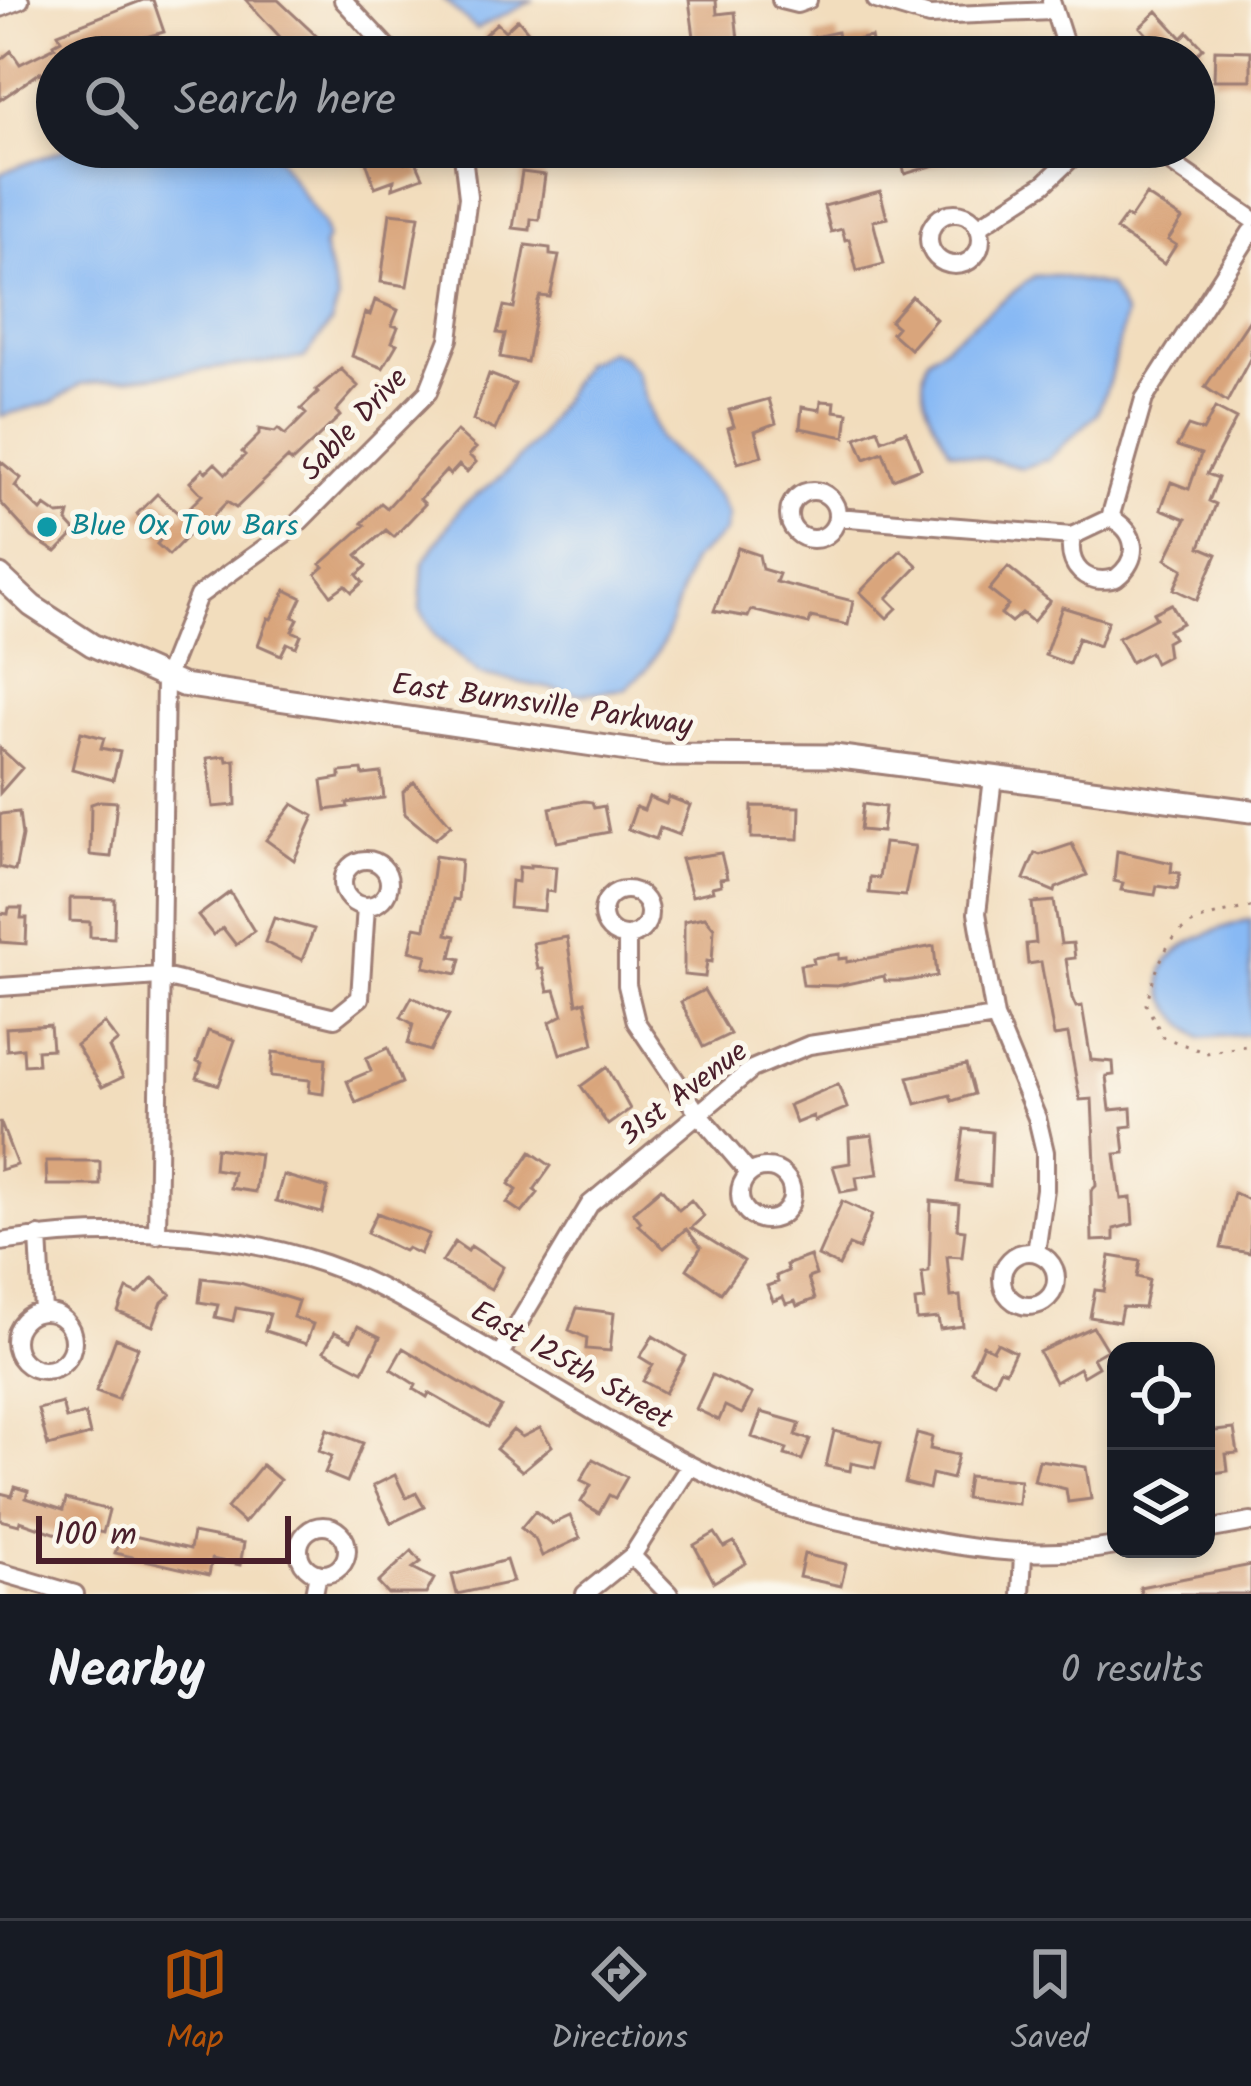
<!DOCTYPE html>
<html lang="en">
<head>
<meta charset="utf-8">
<style>
  body { margin:0; font-family:Kalam,sans-serif; background:#20242c; color:#f1f3f6 }
  .controls { position:absolute; right:36px; bottom:36px; display:grid; overflow:hidden; border-radius:24px; box-shadow:0 6px 18px #0003 }
  .controls button { width:108px; height:108px; display:grid; place-items:center; padding:0; border:0; border-bottom:3px solid #363941; background:#171b24; color:#f1f3f6; font:60px sans-serif }
  .scale { position:absolute; left:36px; bottom:30px; width:255px; box-sizing:border-box; padding-left:12px; border:6px solid #4a1f2b; border-top:0; font-size:33px; line-height:42px; white-space:nowrap; color:#4a1f2b; -webkit-text-stroke:9px #fbf7ec; paint-order:stroke }
  .list { margin:0; padding:0; list-style:none }
  h2 { display:flex; justify-content:space-between; align-items:center; height:156px; margin:0; padding:0 48px; font-size:51px }
  h2 small { font-size:39px; font-weight:400; color:#9ea1a6 }
  .icon { flex:none; width:66px; height:66px; fill:none; stroke:currentColor; stroke-width:2; stroke-linecap:round; stroke-linejoin:round }
  .map { position:relative; flex:none; width:1251px; height:1594px; overflow:hidden }
  .search { position:absolute; background:#171b24; box-shadow:0 6px 18px #0003; left:36px; right:36px; top:36px; height:132px; display:flex; align-items:center; gap:30px; box-sizing:border-box; padding:0 42px; border-radius:66px; color:#9ea1a6; font-size:45px }
  .sheet { height:324px; background:#171b24 }
  nav { display:flex; justify-content:space-around; align-items:center; box-sizing:border-box; height:168px; border-top:3px solid #363941; background:#171b24; font-size:33px; color:#9ea1a6 }
  nav a { display:grid; justify-items:center; gap:6px }
  nav .on { color:#b45309 }
  .map>svg:first-child { display:block }
  .water { fill:#88b9f4; stroke:#696c90; stroke-width:3 }
  .building { fill:#d9a57b }
  .lines { fill:none; stroke-linecap:round; stroke-linejoin:round }
  .minor-casing { stroke:#9e7e74; stroke-width:22 }
  .tertiary-casing { stroke:#9e7e74; stroke-width:27 }
  .path { stroke:#9e7e74; stroke-width:3; stroke-dasharray:3 9; stroke-linecap:butt }
  .minor { stroke:#fff; stroke-width:16 }
  .tertiary { stroke:#fff; stroke-width:21 }
  .culture-dot { fill:#0f9aa8; stroke:#fbf7ec; stroke-width:4.5 }
  .labels { text-anchor:middle; dominant-baseline:central; stroke-width:10; stroke-linejoin:round; paint-order:stroke }
  .street-label { font-size:30px; fill:#4a1f2b; stroke:#fbf7ec }
  .culture-label { font-size:30px; fill:#0d838f; stroke:#fbf7ec; text-anchor:start }
</style>
</head>
<body>
<div class="map">
<svg width="1251" height="1594" viewBox="0 0 1251 1594">
  <rect width="100%" height="100%" fill="#fbf7ec"/>
  <filter id="ink" filterUnits="userSpaceOnUse"><feTurbulence type="fractalNoise" baseFrequency=".00833" numOctaves="2"/><feDisplacementMap in="SourceGraphic" scale="24" xChannelSelector="R" yChannelSelector="G"/><feConvolveMatrix kernelMatrix="1 2 1 2 8 2 1 2 1" color-interpolation-filters="sRGB"/></filter>
  <filter id="wash" filterUnits="userSpaceOnUse"><feTurbulence type="fractalNoise" baseFrequency=".004" numOctaves="4" result="noise"/><feDisplacementMap in="SourceGraphic" scale="48" xChannelSelector="R" yChannelSelector="G"/><feGaussianBlur stdDeviation="2.7" result="paint"/><feColorMatrix in="noise" values="0 0 0 0 0 0 0 0 0 0 0 0 0 0 0 0 0 1.4 0 .05"/><feComposite in="paint" operator="in"/></filter>
  <g filter="url(#wash)">
    <rect width="100%" height="100%" fill="#f2ddbd"/>
    <path class="water" d="M 444,0 L 534,0 L 476,29 Z
      M 71,147 L 270,147 L 323,224 L 327,237 L 323,247 L 338,301 L 331,323 L 304,358 L 81,384 L 53,402 L 0,416 L 0,173 Z
      M 1052,275 L 1109,286 L 1125,315 L 1109,382 L 1097,414 L 1048,459 L 1022,468 L 950,450 C 933,419 914,394 928,358 L 1034,276 Z
      M 609,351 L 622,356 L 636,371 L 659,439 L 718,496 L 728,515 L 725,532 L 691,562 L 666,637 L 648,668 L 625,689 L 579,694 L 480,675 L 436,637 L 420,609 L 423,563 L 460,508 L 502,476 L 537,439 L 583,364 Z
      M 1251,919 L 1251,1034 L 1200,1038 C 1120,970 1179,939 1251,919 Z"/>
    <g id="blocks">
      <path class="building" d="M 143,0 L 153,0 L 164,32 L 74,57 L 59,57 L 57,52 L 57,72 L 44,78 L 41,72 L 0,100 L 0,60 L 11,51 L 20,64 L 55,47 L 54,44 L 61,40 L 58,33 Z
        M 246,0 L 278,0 L 339,57 L 283,57 L 291,49 Z
        M 689,0 L 716,0 L 717,14 L 735,12 L 738,40 L 695,44 Z
        M 1157,11 L 1182,38 L 1188,32 L 1203,48 L 1194,57 L 1168,57 L 1140,27 Z
        M 518,19 L 540,46 L 550,57 L 498,57 L 488,46 L 483,36 L 497,23 L 505,31 Z
        M 837,32 L 839,43 L 871,37 L 875,57 L 804,57 L 804,51 L 817,48 L 815,37 Z
        M 1215,50 L 1251,51 L 1251,80 L 1214,80 Z
        M 361,147 L 401,147 L 405,163 L 415,159 L 423,177 L 393,188 L 394,180 L 375,187 Z
        M 907,147 L 940,147 L 945,162 L 905,174 L 898,150 Z
        M 522,172 L 545,175 L 539,220 L 531,219 L 530,230 L 513,228 Z
        M 880,191 L 887,218 L 873,221 L 884,264 L 857,271 L 849,239 L 845,240 L 842,229 L 831,232 L 824,206 Z
        M 1146,195 L 1182,219 L 1168,240 L 1176,245 L 1164,264 L 1116,230 L 1126,216 L 1130,219 Z
        M 390,213 L 419,216 L 407,286 L 381,282 Z
        M 526,245 L 550,248 L 550,255 L 559,256 L 550,297 L 540,296 L 538,301 L 527,362 L 500,357 L 505,334 L 497,333 L 504,306 L 514,308 Z
        M 912,296 L 936,319 L 910,349 L 892,333 L 897,327 L 890,321 Z
        M 375,300 L 398,310 L 392,325 L 398,327 L 392,342 L 397,344 L 383,368 L 352,356 L 365,313 L 370,315 Z
        M 1251,318 L 1251,357 L 1227,402 L 1205,387 Z
        M 341,369 L 358,386 L 336,411 L 340,416 L 292,462 L 288,458 L 236,508 L 227,502 L 208,521 L 205,518 L 169,555 L 157,544 L 162,538 L 137,514 L 157,494 L 181,516 L 202,495 L 190,482 L 203,469 L 206,472 L 215,463 L 226,474 L 245,455 L 242,452 L 259,435 L 259,429 L 275,432 L 278,429 L 285,435 L 306,414 L 301,409 L 318,393 L 316,390 Z
        M 489,374 L 515,384 L 495,430 L 473,420 Z
        M 769,399 L 776,423 L 755,431 L 762,456 L 738,463 L 728,428 L 734,426 L 729,410 Z
        M 821,401 L 835,402 L 834,411 L 848,413 L 845,437 L 800,428 L 802,407 L 820,410 Z
        M 1215,408 L 1236,419 L 1207,474 L 1218,478 L 1209,501 L 1216,504 L 1200,547 L 1217,554 L 1197,600 L 1174,589 L 1183,569 L 1166,559 L 1186,519 L 1161,509 L 1171,482 L 1189,489 L 1201,454 L 1177,446 L 1188,426 L 1203,431 Z
        M 878,429 L 882,440 L 906,431 L 921,468 L 893,479 L 883,452 L 865,459 L 856,438 Z
        M 457,431 L 476,448 L 469,455 L 476,462 L 467,472 L 459,465 L 450,475 L 446,471 L 420,499 L 425,504 L 394,537 L 386,530 L 357,555 L 367,566 L 357,575 L 363,582 L 352,592 L 345,585 L 331,595 L 316,574 L 324,567 L 321,564 L 365,525 L 362,523 L 381,503 L 387,508 Z
        M 0,461 L 21,478 L 15,486 L 41,511 L 45,506 L 58,515 L 69,514 L 67,522 L 76,532 L 56,552 L 32,537 L 0,502 Z
        M 738,548 L 759,555 L 762,569 L 779,574 L 776,582 L 853,601 L 848,625 L 811,617 L 809,624 L 751,610 L 748,617 L 714,611 Z
        M 901,550 L 918,566 L 887,598 L 897,608 L 887,618 L 860,592 Z
        M 1008,567 L 1050,601 L 1033,622 L 1022,613 L 1011,622 L 1001,614 L 1008,605 L 989,590 Z
        M 286,590 L 302,598 L 293,617 L 298,619 L 292,631 L 301,635 L 296,647 L 287,643 L 281,655 L 258,645 L 268,618 L 271,619 Z
        M 1171,604 L 1182,623 L 1168,630 L 1173,638 L 1166,642 L 1168,656 L 1155,663 L 1150,652 L 1131,662 L 1118,638 L 1156,618 L 1153,613 Z
        M 1062,607 L 1108,621 L 1099,646 L 1078,638 L 1069,664 L 1045,655 Z
        M 81,732 L 104,738 L 101,748 L 120,752 L 113,780 L 72,769 Z
        M 0,748 L 22,768 L 0,793 Z
        M 226,756 L 227,761 L 235,760 L 236,805 L 213,807 L 207,758 Z
        M 362,770 L 363,775 L 381,773 L 384,798 L 347,803 L 348,807 L 326,810 L 322,781 L 340,778 L 340,772 Z
        M 414,782 L 451,825 L 435,839 L 405,814 L 403,792 Z
        M 649,797 L 666,804 L 669,797 L 690,805 L 679,835 L 660,828 L 656,839 L 628,829 L 636,807 L 644,810 Z
        M 100,801 L 117,802 L 111,857 L 90,855 L 91,804 Z
        M 584,801 L 592,802 L 594,808 L 604,806 L 609,832 L 557,842 L 550,808 Z
        M 293,804 L 314,816 L 294,860 L 266,840 Z
        M 863,804 L 885,807 L 882,832 L 860,830 Z
        M 752,806 L 800,807 L 799,839 L 751,838 Z
        M 19,812 L 22,836 L 15,871 L 0,867 L 0,814 Z
        M 884,843 L 915,846 L 905,896 L 869,893 L 870,877 L 879,878 Z
        M 1072,844 L 1087,875 L 1056,888 L 1055,892 L 1024,879 L 1035,853 L 1040,855 Z
        M 1117,851 L 1172,863 L 1171,872 L 1180,873 L 1177,889 L 1157,886 L 1155,895 L 1121,890 L 1123,883 L 1114,881 Z
        M 721,853 L 727,878 L 720,879 L 721,885 L 712,887 L 713,891 L 692,896 L 681,859 Z
        M 435,856 L 461,860 L 458,900 L 453,899 L 447,934 L 456,936 L 451,957 L 461,959 L 457,974 L 424,967 L 427,955 L 410,951 L 415,927 L 425,929 Z
        M 530,865 L 556,867 L 554,892 L 546,891 L 544,911 L 509,908 L 511,881 L 518,882 L 519,867 L 530,868 Z
        M 230,892 L 254,931 L 236,945 L 223,928 L 213,935 L 198,916 Z
        M 70,898 L 115,899 L 114,938 L 90,937 L 90,922 L 70,921 Z
        M 1054,901 L 1061,944 L 1073,943 L 1075,958 L 1066,959 L 1072,998 L 1076,1007 L 1082,1006 L 1091,1060 L 1113,1062 L 1114,1075 L 1106,1076 L 1110,1110 L 1131,1108 L 1132,1126 L 1122,1127 L 1125,1153 L 1115,1154 L 1121,1199 L 1131,1198 L 1133,1224 L 1114,1229 L 1114,1240 L 1092,1241 L 1091,1191 L 1096,1186 L 1092,1099 L 1080,1100 L 1068,1034 L 1054,1036 L 1041,962 L 1028,964 L 1026,944 L 1036,943 L 1032,903 Z
        M 9,908 L 22,908 L 21,918 L 27,918 L 26,944 L 0,942 L 0,913 L 8,914 Z
        M 705,917 L 714,928 L 712,962 L 707,961 L 705,977 L 684,975 L 684,921 Z
        M 274,918 L 314,929 L 302,960 L 265,942 Z
        M 567,937 L 577,1004 L 585,1001 L 594,1044 L 560,1054 L 550,1022 L 563,1015 L 555,990 L 548,991 L 543,969 L 538,969 L 533,943 Z
        M 934,946 L 937,976 L 905,981 L 885,981 L 884,976 L 837,986 L 803,985 L 800,965 L 814,963 L 813,958 L 839,954 L 839,959 L 847,958 L 847,962 Z
        M 704,990 L 730,1034 L 703,1047 L 681,1002 Z
        M 412,997 L 449,1015 L 430,1051 L 408,1044 L 413,1024 L 401,1017 Z
        M 104,1023 L 118,1041 L 109,1048 L 123,1077 L 102,1087 L 76,1045 Z
        M 50,1025 L 52,1049 L 37,1050 L 38,1064 L 24,1065 L 23,1048 L 7,1050 L 6,1028 Z
        M 208,1031 L 235,1040 L 219,1085 L 197,1078 L 202,1064 L 197,1062 Z
        M 388,1048 L 402,1083 L 356,1103 L 347,1081 L 371,1071 L 366,1058 Z
        M 273,1052 L 326,1058 L 323,1094 L 309,1092 L 310,1080 L 271,1076 Z
        M 966,1065 L 974,1094 L 952,1101 L 950,1095 L 916,1104 L 908,1077 Z
        M 607,1067 L 630,1109 L 608,1125 L 581,1086 Z
        M 838,1084 L 847,1108 L 815,1121 L 813,1116 L 796,1123 L 789,1105 Z
        M 0,1121 L 17,1165 L 0,1170 Z
        M 964,1129 L 992,1132 L 990,1186 L 957,1182 Z
        M 872,1135 L 878,1174 L 856,1177 L 858,1189 L 841,1192 L 833,1166 L 850,1163 L 849,1138 Z
        M 216,1148 L 260,1154 L 255,1192 L 230,1188 L 233,1172 L 214,1169 Z
        M 531,1152 L 551,1166 L 534,1190 L 538,1193 L 522,1213 L 507,1203 L 517,1190 L 509,1184 Z
        M 46,1161 L 100,1161 L 100,1185 L 47,1185 Z
        M 283,1175 L 328,1188 L 322,1213 L 276,1201 Z
        M 661,1188 L 679,1210 L 691,1200 L 704,1216 L 691,1228 L 744,1261 L 721,1293 L 687,1269 L 701,1247 L 686,1229 L 664,1248 L 638,1225 L 641,1222 L 633,1212 Z
        M 1234,1193 L 1251,1201 L 1250,1253 L 1221,1248 Z
        M 842,1201 L 872,1215 L 859,1249 L 849,1245 L 839,1266 L 818,1256 Z
        M 931,1201 L 959,1204 L 957,1229 L 965,1230 L 962,1257 L 947,1256 L 951,1297 L 960,1296 L 963,1326 L 940,1329 L 938,1318 L 917,1320 L 915,1301 L 925,1300 L 922,1273 L 929,1272 Z
        M 377,1213 L 429,1234 L 420,1254 L 407,1248 L 404,1251 L 367,1233 Z
        M 455,1242 L 468,1251 L 471,1246 L 503,1267 L 491,1289 L 442,1262 Z
        M 810,1256 L 816,1275 L 808,1278 L 815,1299 L 797,1306 L 795,1301 L 786,1304 L 783,1297 L 773,1301 L 767,1286 L 778,1282 L 776,1276 L 788,1271 L 786,1265 Z
        M 1110,1256 L 1140,1261 L 1137,1277 L 1149,1280 L 1144,1308 L 1122,1307 L 1119,1322 L 1090,1317 L 1095,1290 L 1104,1291 Z
        M 153,1278 L 171,1294 L 162,1302 L 153,1326 L 118,1312 L 127,1289 L 138,1294 Z
        M 202,1278 L 240,1283 L 298,1301 L 293,1317 L 313,1324 L 306,1344 L 265,1331 L 270,1314 L 236,1308 L 233,1321 L 215,1317 L 218,1305 L 199,1302 Z
        M 577,1308 L 614,1313 L 610,1351 L 586,1349 L 587,1338 L 569,1330 Z
        M 358,1326 L 380,1337 L 363,1371 L 324,1351 L 335,1332 L 351,1340 Z
        M 1093,1327 L 1107,1350 L 1093,1358 L 1098,1367 L 1083,1376 L 1079,1368 L 1055,1382 L 1039,1352 Z
        M 653,1336 L 686,1356 L 665,1393 L 643,1381 L 653,1365 L 640,1357 Z
        M 116,1338 L 138,1347 L 118,1399 L 96,1391 Z
        M 997,1343 L 1015,1352 L 1006,1371 L 1000,1369 L 994,1382 L 971,1371 L 983,1345 L 993,1350 Z
        M 403,1348 L 501,1407 L 488,1427 L 429,1393 L 427,1397 L 414,1389 L 416,1385 L 391,1369 Z
        M 712,1375 L 752,1394 L 742,1414 L 725,1406 L 719,1420 L 696,1409 Z
        M 62,1403 L 66,1419 L 85,1414 L 90,1435 L 48,1446 L 38,1409 Z
        M 761,1412 L 800,1423 L 796,1435 L 810,1440 L 802,1460 L 785,1455 L 787,1449 L 752,1437 Z
        M 540,1428 L 552,1446 L 522,1471 L 496,1449 L 513,1430 L 522,1437 Z
        M 327,1429 L 363,1443 L 347,1482 L 325,1473 L 332,1456 L 319,1451 Z
        M 1234,1429 L 1238,1453 L 1226,1454 L 1228,1471 L 1206,1474 L 1206,1432 Z
        M 834,1431 L 881,1442 L 875,1468 L 851,1463 L 850,1471 L 826,1466 Z
        M 917,1433 L 932,1437 L 930,1449 L 958,1455 L 952,1479 L 932,1474 L 929,1489 L 905,1483 Z
        M 593,1459 L 627,1477 L 615,1498 L 609,1495 L 599,1513 L 581,1502 L 591,1485 L 581,1480 Z
        M 1039,1460 L 1086,1467 L 1091,1499 L 1068,1502 L 1066,1489 L 1034,1481 Z
        M 262,1465 L 280,1480 L 244,1523 L 227,1508 Z
        M 395,1475 L 406,1498 L 416,1493 L 424,1507 L 391,1523 L 373,1486 Z
        M 968,1476 L 1020,1480 L 1018,1504 L 965,1498 Z
        M 15,1487 L 28,1491 L 26,1498 L 63,1510 L 66,1499 L 109,1510 L 103,1533 L 83,1528 L 80,1542 L 20,1521 L 19,1525 L 0,1520 L 0,1493 L 12,1496 Z
        M 535,1511 L 552,1524 L 570,1516 L 580,1538 L 542,1556 L 535,1539 L 521,1528 Z
        M 121,1533 L 190,1549 L 193,1533 L 244,1543 L 240,1565 L 212,1559 L 209,1575 L 115,1553 Z
        M 715,1533 L 724,1547 L 734,1542 L 746,1563 L 714,1582 L 694,1545 Z
        M 412,1551 L 421,1562 L 413,1568 L 434,1579 L 426,1594 L 388,1594 L 378,1583 Z
        M 804,1554 L 846,1564 L 841,1586 L 799,1577 Z
        M 506,1560 L 513,1582 L 457,1594 L 452,1575 Z
        M 1251,1565 L 1251,1594 L 1141,1594 L 1140,1587 Z"/>
    </g>
  </g>
  <g filter="url(#ink)">
    <use href="#blocks" fill-opacity="0" stroke="#9e7e74" stroke-width="3"/>
    <g class="lines">
      <g class="minor-casing">
        <path id="minor" d="M 343,0 L 396,57
          M 781,0 L 797,4 L 808,0
          M 876,0 L 929,16 L 1052,11
          M 1051,1 L 1069,57
          M 0,8 L 20,0
          M 1148,147 L 1251,218
          M929 239a26 26 0 1 1 52 0a26 26 0 1 1-52 0Z
          M 978,227 L 1044,184 L 1083,147
          M789 515a24 24 0 1 1 48 0a24 24 0 1 1-48 0Z
          M 837,517 L 1072,536 L 1110,518 L 1144,399 L 1251,232
          M 1072,536 C 1066,567 1086,586 1116,578 C 1141,559 1138,531 1110,518
          M 993,778 L 977,913 L 995,1017 L 1037,1118 L 1045,1152 L 1045,1189 L 1036,1253
          M343 883a23 23 0 1 1 46 0a23 23 0 1 1-46 0Z
          M603 913a23 23 0 1 1 46 0a23 23 0 1 1-46 0Z
          M 627,936 L 627,985 L 636,1022 L 697,1112 L 749,1173
          M 0,987 L 159,976 L 335,1018 L 360,998 L 366,906
          M740 1194a26 26 0 1 1 52 0a26 26 0 1 1-52 0Z
          M 157,1235 L 165,679 L 198,596 L 295,526 L 428,392 L 449,339 L 468,197 L 462,147
          M 39,1236 L 43,1312
          M 0,1242 C 105,1226 224,1229 325,1264 C 388,1286 445,1325 502,1357 C 593,1410 685,1471 784,1506 C 821,1519 862,1525 900,1534 C 973,1551 1041,1559 1116,1546
          M1002 1279a27 27 0 1 1 54 0a27 27 0 1 1-54 0Z
          M15 1341a29 29 0 1 1 58 0a29 29 0 1 1-58 0Z
          M 499,1356 L 590,1204 L 752,1069 L 809,1045 L 995,1017
          M299 1550a24 24 0 1 1 48 0a24 24 0 1 1-48 0Z
          M 1206,1530 L 1251,1522
          M 632,1556 L 669,1594
          M 0,1572 L 75,1594
          M 314,1594 L 318,1573
          M 585,1594 L 632,1556 L 690,1465
          M 1021,1594 L 1023,1555"/>
      </g>
      <g class="tertiary-casing">
        <path id="tertiary" d="M 0,576 L 32,606 L 92,645 L 182,685 L 662,755 L 834,756 L 1251,811"/>
      </g>
      <path class="path" d="M 1251,907 C 1177,921 1167,931 1146,1004 L 1163,1037 L 1206,1053 L 1251,1045"/>
      <use href="#minor" class="minor"/>
      <use href="#tertiary" class="tertiary"/>
    </g>
  </g>
  <circle class="culture-dot" cx="47" cy="527" r="12"/>
  <g class="labels">
    <g class="street-label">
      <text transform="translate(355 425) rotate(-47)">Sable Drive</text>
      <text transform="translate(542 706) rotate(8)">East Burnsville Parkway</text>
      <text transform="translate(684 1094) rotate(-37)">31st Avenue</text>
      <text transform="translate(571 1366) rotate(30)">East 125th Street</text>
    </g>
    <g class="culture-label">
      <text x="71" y="527">Blue Ox Tow Bars</text>
    </g>
  </g>
</svg>
<div class="controls">
<button><svg class="icon" aria-label="locate" viewBox="0 0 24 24"><circle cx="12" cy="12" r="6"/><path d="M12 2v4M12 18v4M2 12h4M18 12h4"/></svg></button>
<button><svg class="icon" aria-label="layers" viewBox="0 0 24 24"><path d="M12 4l9 5-9 5-9-5zM3 14l9 5 9-5"/></svg></button>
</div>
<div class="scale">100 m</div>
<div class="search"><svg class="icon" aria-label="search" viewBox="0 0 24 24"><circle cx="10" cy="10" r="6"/><path d="M15 15l6 6"/></svg>Search here</div>
</div>
<section class="sheet">
<h2>Nearby<small>0 results</small></h2>
<ul class="list">
</ul>
</section>
<nav>
<a class="on"><svg class="icon" aria-label="map" viewBox="0 0 24 24"><path d="M3 6l6-2 6 2 6-2v14l-6 2-6-2-6 2zM9 4v14M15 6v14"/></svg>Map</a>
<a><svg class="icon" aria-label="directions" viewBox="0 0 24 24"><path d="M12 3l9 9-9 9-9-9zM9 14v-3h6M13 9l2 2-2 2"/></svg>Directions</a>
<a><svg class="icon" aria-label="saved" viewBox="0 0 24 24"><path d="M7 4h10v16l-5-4-5 4z"/></svg>Saved</a>
</nav>
</body>
</html>
